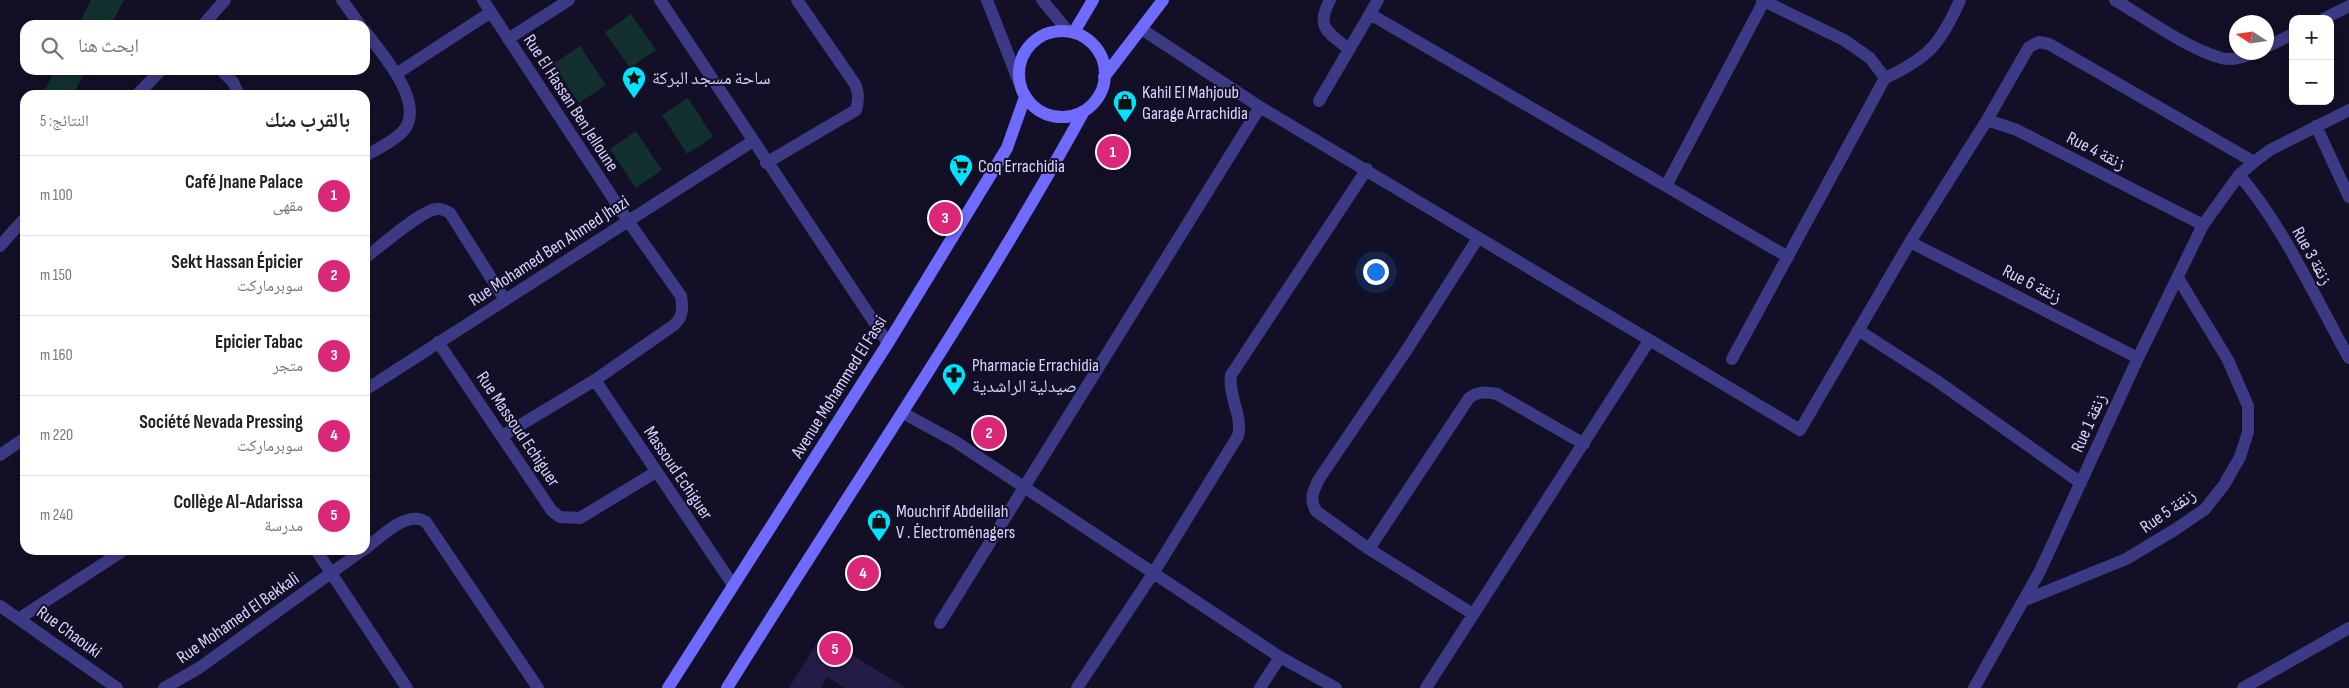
<!DOCTYPE html>
<html lang="ar">
<head>
<meta charset="utf-8">
<style>
  body { margin:0; font-family:"Sofia Sans Condensed","Noto Naskh Arabic",sans-serif; background:#f2f2f2; color:#222; direction:rtl }
  .controls { position:absolute; right:15px; top:15px; display:grid; overflow:hidden; border-radius:10px; box-shadow:0 2px 8px #0003 }
  .controls button { width:45px; height:45px; display:grid; place-items:center; padding:0; border:0; border-bottom:1px solid #e0e0e0; background:#fff; color:#222; font:25px sans-serif }
  .compass { position:absolute; left:2229px; top:15px; width:45px; height:45px; border-radius:50%; background:#fff; box-shadow:0 2px 8px #0003; rotate:282deg }
  .you { position:absolute; left:1375px; top:271px; width:18px; height:18px; margin:-12px; border:4px solid #fff; border-radius:50%; background:#1a73e8; box-shadow:0 0 0 8px #1a73e833 }
  .badge { display:grid; place-items:center; width:32px; height:32px; border-radius:50%; background:#db2777; color:#fff; font-size:16px; font-weight:700 }
  .pin { position:absolute; translate:-50% -50%; border:2px solid #fff; box-shadow:0 1px 5px #0006 }
  .list { margin:0; padding:0; list-style:none }
  h2 { display:flex; justify-content:space-between; align-items:center; height:65px; margin:0; padding:0 20px; font-size:21px }
  h2 small { font-size:16px; font-weight:400; color:#767676 }
  .list li { display:grid; grid-template-columns:32px 1fr auto; gap:15px; align-items:center; box-sizing:border-box; height:80px; padding:0 20px; border-top:1px solid #e0e0e0 }
  .list b { display:block; font-size:19px; white-space:nowrap }
  .list p { margin:0; font-size:16px; white-space:nowrap; color:#767676 }
  .list em { font-size:16px; font-style:normal; color:#767676 }
  .icon { flex:none; width:28px; height:28px; fill:none; stroke:currentColor; stroke-width:2; stroke-linecap:round; stroke-linejoin:round }
  .map { position:relative; flex:none; width:2349px; height:688px; overflow:hidden; direction:ltr }
  .search { position:absolute; background:#fff; box-shadow:0 2px 8px #0003; left:20px; top:20px; width:350px; height:55px; display:flex; align-items:center; gap:12px; box-sizing:border-box; padding:0 18px; border-radius:15px; color:#767676; font-size:19px }
  .panel { position:absolute; background:#fff; box-shadow:0 2px 8px #0003; left:20px; top:90px; width:350px; height:465px; border-radius:15px; direction:rtl }
  .map>svg:first-child { display:block }
  .green { fill:#12302f }
  .building { fill:#241b47 }
  .lines { fill:none; stroke-linecap:round; stroke-linejoin:round }
  .street { stroke:#3d3a85; stroke-width:12 }
  .secondary { stroke:#6f6bff; stroke-width:12 }
  .labels { text-anchor:middle; dominant-baseline:central; stroke-width:4; stroke-linejoin:round; paint-order:stroke }
  .poi-label { font-size:18px; fill:#d9d4ff; stroke:#130f26; text-anchor:start }
  .street-label { font-size:18px; fill:#d9d4ff; stroke:#130f26 }
</style>
</head>
<body>
<div class="map">
<svg width="2349" height="688" viewBox="0 0 2349 688">
  <rect width="100%" height="100%" fill="#130f26"/>
  <path class="green" d="M 91,0 L 124,0 L 111,25 L 78,25 Z
    M 631,14 L 656,50 L 630,68 L 605,32 Z
    M 580,46 L 606,85 L 579,103 L 553,64 Z
    M 55,70 L 86,70 L 73,95 L 42,95 Z
    M 688,98 L 713,137 L 687,154 L 662,115 Z
    M 636,131 L 662,170 L 636,188 L 610,149 Z"/>
  <path class="building" d="M 821,636 L 906,688 L 845,688 L 827,677 L 821,688 L 789,688 Z"/>
  <g class="lines">
    <path class="street" d="M 342,0 L 360,25
      M 483,0 L 628,221 L 681,296 C 683,308 683,317 674,325 L 595,380 L 502,436
      M 660,0 L 888,343
      M 987,0 L 1019,82
      M 1042,0 L 1068,31
      M 1330,0 C 1315,28 1328,32 1349,49
      M 1762,0 L 1844,40 L 1870,58 L 1885,78
      M 2115,0 C 2147,19 2186,48 2221,58 C 2233,61 2244,57 2255,52
      M 1370,14 L 1788,257
      M 2323,19 L 2349,6
      M 203,25 L 225,0
      M 1143,30 L 1260,107 L 1800,430 L 1910,242 L 1987,120 L 2017,130 L 2203,225
      M 365,31 C 381,53 426,102 404,130 C 395,141 377,149 365,156
      M 508,39 L 569,0
      M 2266,47 L 2293,34
      M 221,70 L 233,82 L 239,95
      M 396,74 L 491,12
      M 137,95 L 161,70
      M 1319,101 L 1378,0
      M 1987,120 L 2029,47 L 2039,42 L 2049,44 L 2254,162
      M 2316,126 L 2349,197
      M 766,163 L 856,110 C 859,100 859,93 855,84 L 797,0
      M 2239,175 C 2283,225 2316,300 2349,358
      M 1666,186 L 1764,1
      M 1910,242 L 2138,358
      M 0,246 L 25,218
      M 365,258 C 381,246 419,212 436,209 C 441,208 446,211 450,213 L 505,300
      M 1858,330 L 1937,381 L 2081,483
      M 438,342 L 552,511 L 560,517 L 580,518 L 656,472
      M 1732,359 L 1885,78 C 1929,58 1941,43 1960,0
      M 595,380 L 733,585
      M 365,390 L 753,141
      M 903,413 L 956,442 L 1280,657 L 1336,688
      M 0,455 L 25,438
      M 365,549 C 380,538 407,509 426,522 L 538,688
      M 1369,549 L 1469,398 C 1478,391 1486,392 1497,394 L 1584,444
      M 316,550 L 407,688
      M 2023,601 L 2126,559 L 2176,529 L 2205,509 L 2224,485 L 2240,457 L 2248,432 L 2248,406 L 2228,360 L 2178,278
      M 0,606 L 117,688
      M 1473,614 L 1369,549 L 1316,511 C 1309,499 1313,491 1319,479 L 1406,351 L 1478,238
      M 20,618 L 124,550
      M 940,623 L 1260,107
      M 164,688 L 199,668 L 363,550
      M 1077,688 L 1154,572 L 1238,436 C 1243,415 1228,397 1231,375 L 1367,169
      M 1260,688 L 1280,657
      M 1426,688 L 1649,341
      M 1974,688 L 2040,571 L 2138,358 L 2203,225 L 2239,175 L 2254,162 L 2270,150 L 2349,110
      M 2243,688 L 2349,628"/>
    <path class="secondary" d="M1019 74a43 43 0 1 1 86 0a43 43 0 1 1-86 0Z
      M 1074,32 L 1093,0
      M 1104,77 L 1163,0
      M 668,688 L 888,343 L 1007,148 L 1025,97
      M 727,688 C 846,496 975,309 1084,111"/>
  </g>
  <defs>
    <g id="sight-pin" transform="scale(1.25)"><path d="M0 17L-7.5 6A9.5 9.5 0 1 1 7.5 6Z" fill="#00e5ff" stroke="#130f26"/><path d="M0-6L1.8-2.2L6-1.7L2.9 1.2L3.7 5.4L0 3.3L-3.7 5.4L-2.9 1.2L-6-1.7L-1.8-2.2Z" fill="#111"/></g>
    <g id="shop-pin" transform="scale(1.25)"><path d="M0 17L-7.5 6A9.5 9.5 0 1 1 7.5 6Z" fill="#00e5ff" stroke="#130f26"/><path d="M-5-2.5h2.3a2.7 3.5 0 0 1 5.4 0H5L5.5 6h-11ZM-1.5-2.5h3a1.5 2.3 0 0 0-3 0Z" fill="#111"/></g>
    <g id="supermarket-pin" transform="scale(1.25)"><path d="M0 17L-7.5 6A9.5 9.5 0 1 1 7.5 6Z" fill="#00e5ff" stroke="#130f26"/><path d="M-6-5.5h2.5l.6 2H6L4.5 2H-2.5L-4.4-4H-6ZM-1.5 3.2a1.3 1.3 0 1 0 .1 0ZM3 3.2a1.3 1.3 0 1 0 .1 0Z" fill="#111"/></g>
    <g id="pharmacy-pin" transform="scale(1.25)"><path d="M0 17L-7.5 6A9.5 9.5 0 1 1 7.5 6Z" fill="#00e5ff" stroke="#130f26"/><path d="M-2-6h4v4h4v4h-4v4h-4v-4h-4v-4h4Z" fill="#111"/></g>
  </defs>
  <g fill-rule="evenodd">
    <use href="#sight-pin" x="634" y="78"/>
    <use href="#shop-pin" x="1125" y="102"/>
    <use href="#supermarket-pin" x="961" y="166"/>
    <use href="#pharmacy-pin" x="954" y="375"/>
    <use href="#shop-pin" x="879" y="521"/>
  </g>
  <g class="labels">
    <g class="poi-label">
      <text x="652" y="78">ساحة مسجد البركة</text>
      <text x="1142" y="92">Kahil El Mahjoub<tspan x="1142" dy="21">Garage Arrachidia</tspan></text>
      <text x="978" y="166">Coq Errachidia</text>
      <text x="972" y="365">Pharmacie Errachidia<tspan x="972" dy="21">صيدلية الراشدية</tspan></text>
      <text x="896" y="511">Mouchrif Abdelilah<tspan x="896" dy="21">V . Électroménagers</tspan></text>
    </g>
    <g class="street-label">
      <text transform="translate(571 103) rotate(57)">Rue El Hassan Ben Jelloune</text>
      <text transform="translate(2096 151) rotate(27)">Rue 4 زنقة</text>
      <text transform="translate(549 251) rotate(-33)">Rue Mohamed Ben Ahmed Jhazi</text>
      <text transform="translate(2312 256) rotate(61)">Rue 3 زنقة</text>
      <text transform="translate(2032 284) rotate(27)">Rue 6 زنقة</text>
      <text transform="translate(839 387) rotate(-58)">Avenue Mohammed El Fassi</text>
      <text transform="translate(2089 423) rotate(-66)">Rue 1 زنقة</text>
      <text transform="translate(518 429) rotate(56)">Rue Massoud Echiguer</text>
      <text transform="translate(678 473) rotate(56)">Massoud Echiguer</text>
      <text transform="translate(2168 511) rotate(-35)">Rue 5 زنقة</text>
      <text transform="translate(238 618) rotate(-35)">Rue Mohamed El Bekkali</text>
      <text transform="translate(69 632) rotate(36)">Rue Chaouki</text>
    </g>
  </g>
</svg>
<div class="controls">
<button>+</button>
<button>−</button>
</div>
<svg class="compass" viewBox="-18 -18 36 36"><path d="M0-13l5 13h-10z" fill="#e53935"/><path d="M0 13l5-13h-10z" fill="#767676"/></svg>
<div class="you"></div>
<div class="pin badge" style="left:1113px;top:152px">1</div>
<div class="pin badge" style="left:989px;top:433px">2</div>
<div class="pin badge" style="left:945px;top:218px">3</div>
<div class="pin badge" style="left:863px;top:573px">4</div>
<div class="pin badge" style="left:835px;top:649px">5</div>
<div class="search"><svg class="icon" aria-label="search" viewBox="0 0 24 24"><circle cx="10" cy="10" r="6"/><path d="M15 15l6 6"/></svg>ابحث هنا</div>
<section class="panel">
<h2>بالقرب منك<small>النتائج: 5</small></h2>
<ul class="list">
<li><span class="badge">1</span><div><b>Café Jnane Palace</b><p>مقهى</p></div><em>100 m</em></li>
<li><span class="badge">2</span><div><b>Sekt Hassan Épicier</b><p>سوبرماركت</p></div><em>150 m</em></li>
<li><span class="badge">3</span><div><b>Epicier Tabac</b><p>متجر</p></div><em>160 m</em></li>
<li><span class="badge">4</span><div><b>Société Nevada Pressing</b><p>سوبرماركت</p></div><em>220 m</em></li>
<li><span class="badge">5</span><div><b>Collège Al-Adarissa</b><p>مدرسة</p></div><em>240 m</em></li>
</ul>
</section>
</div>
</body>
</html>
